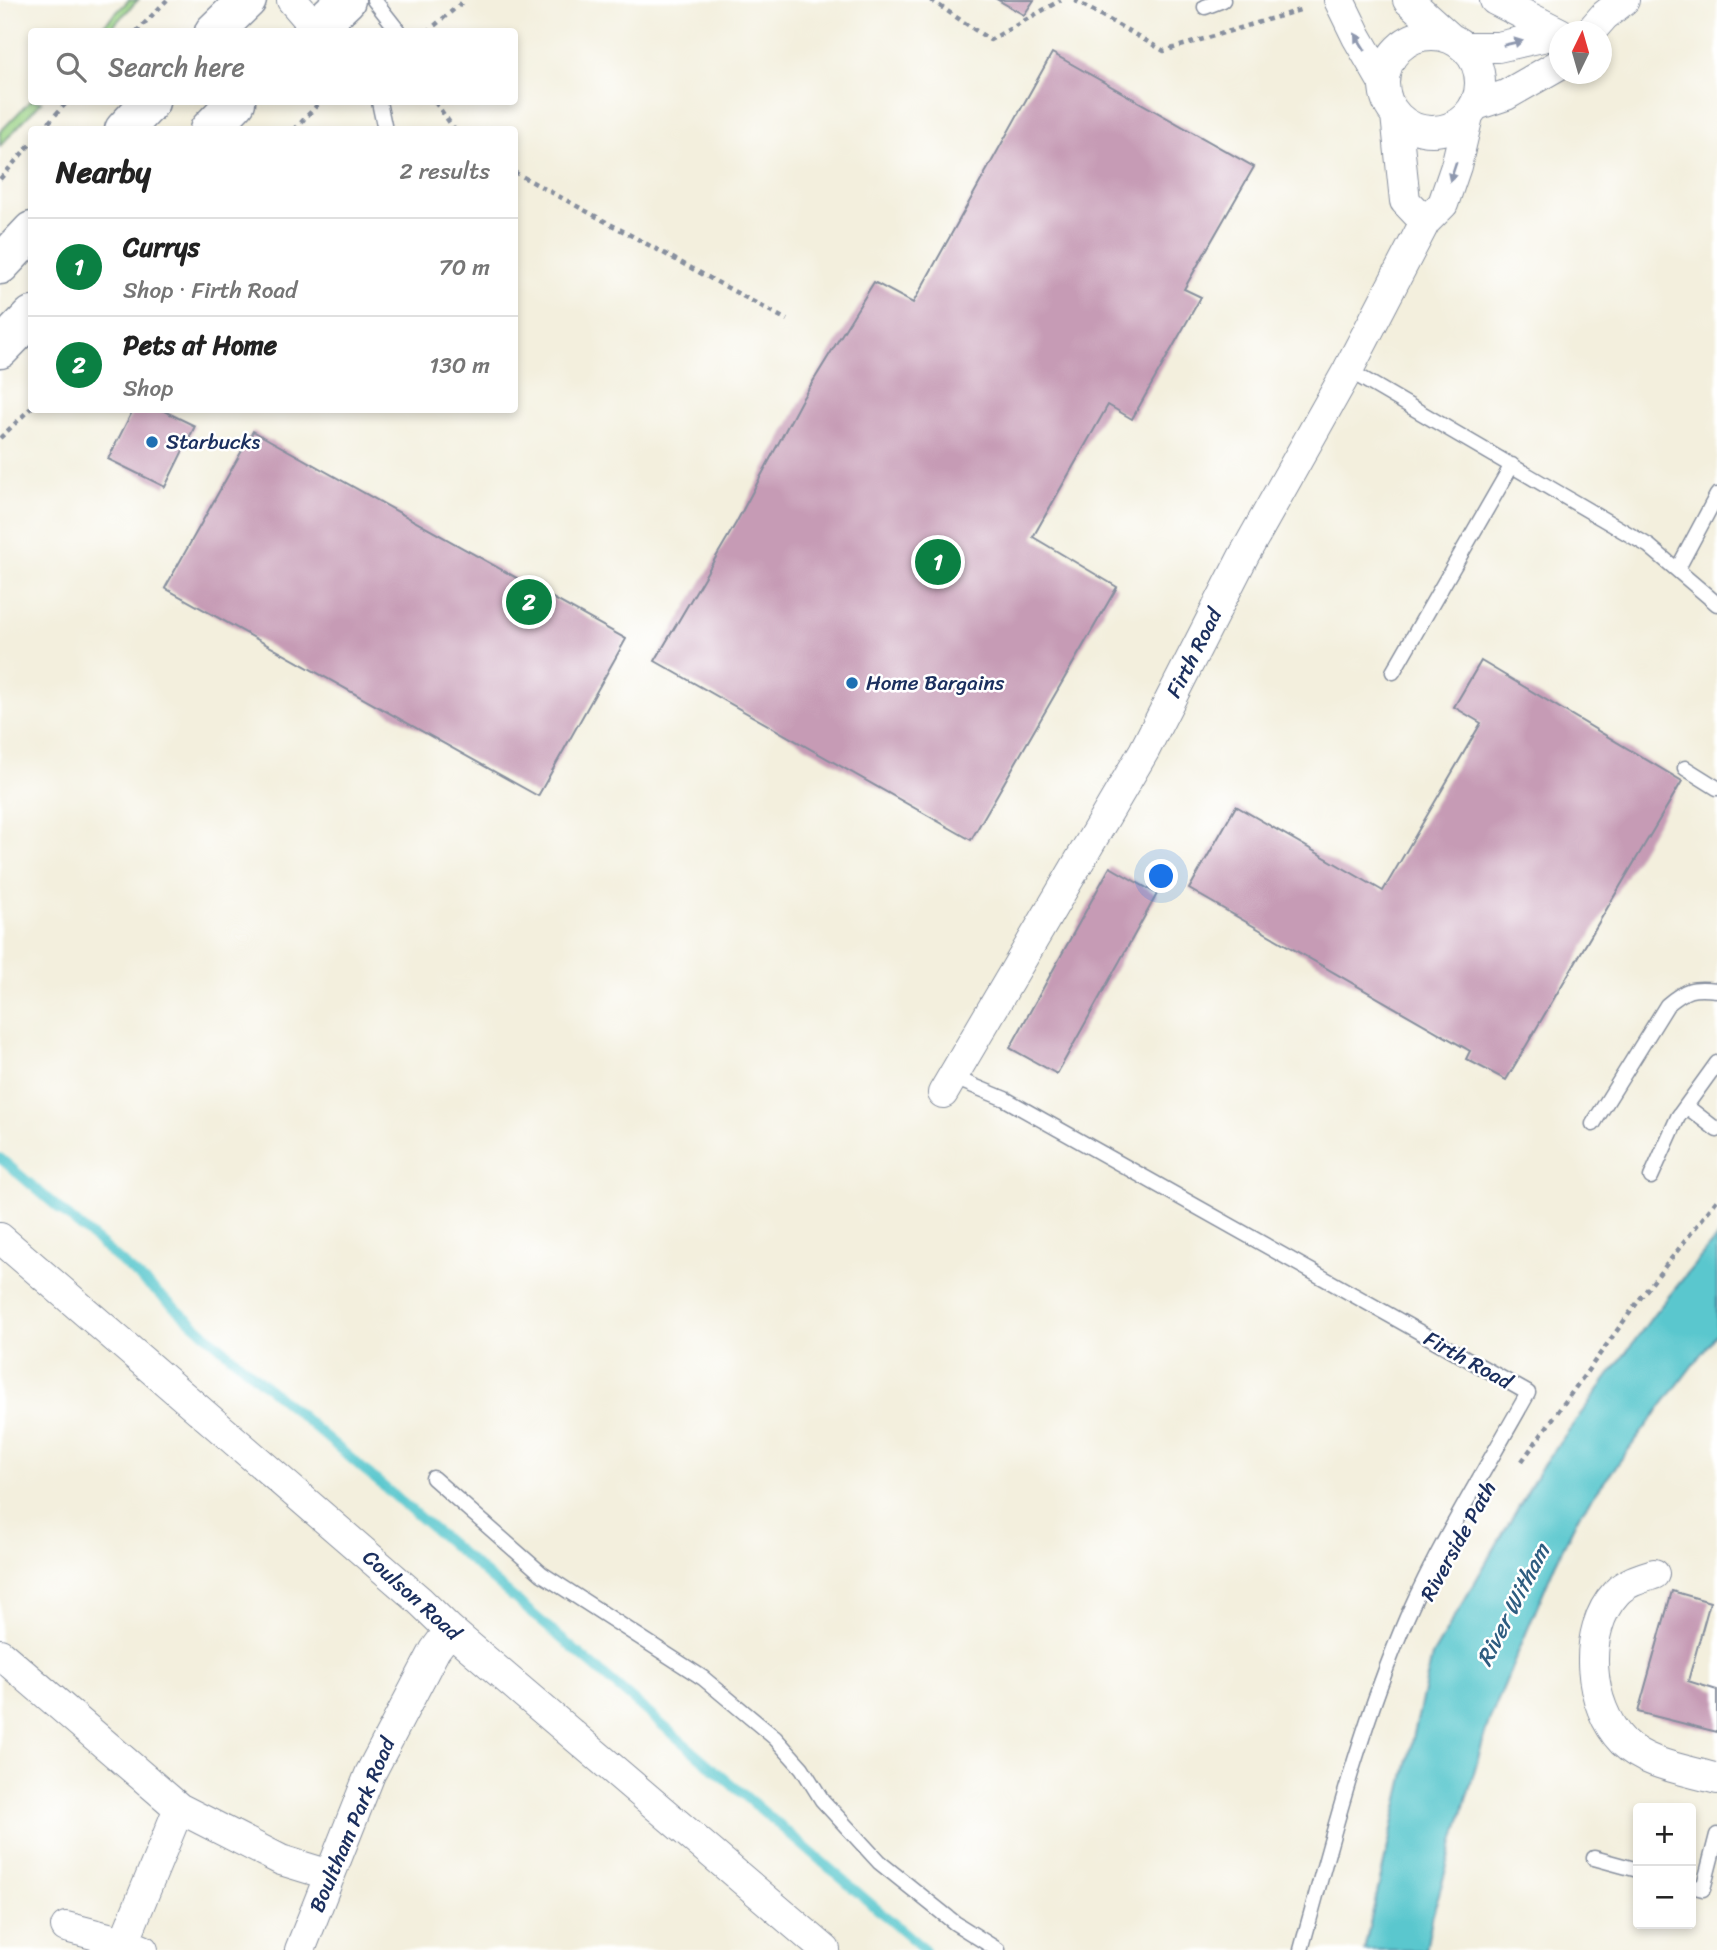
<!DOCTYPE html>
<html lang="en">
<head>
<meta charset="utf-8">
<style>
  body { margin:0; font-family:Sriracha,sans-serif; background:#f2f2f2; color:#222 }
  .controls { position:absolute; right:21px; bottom:21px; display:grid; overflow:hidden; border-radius:7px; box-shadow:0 4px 10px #0003 }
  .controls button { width:63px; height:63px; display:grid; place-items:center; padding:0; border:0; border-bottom:2px solid #e0e0e0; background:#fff; color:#222; font:35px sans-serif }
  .compass { position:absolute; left:1549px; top:21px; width:63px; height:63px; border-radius:50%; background:#fff; box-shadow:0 4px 10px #0003; rotate:5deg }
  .you { position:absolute; left:1162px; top:877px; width:24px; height:24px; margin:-18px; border:5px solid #fff; border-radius:50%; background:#1a73e8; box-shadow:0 0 0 10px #1a73e833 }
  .badge { display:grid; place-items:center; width:46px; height:46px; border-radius:50%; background:#0b8043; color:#fff; font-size:23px; font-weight:700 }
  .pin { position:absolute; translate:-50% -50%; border:4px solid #fff; box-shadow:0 2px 7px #0006 }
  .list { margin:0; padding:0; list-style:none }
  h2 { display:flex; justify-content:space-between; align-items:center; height:91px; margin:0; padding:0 28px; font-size:30px }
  h2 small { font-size:23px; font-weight:400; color:#767676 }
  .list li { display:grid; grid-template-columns:46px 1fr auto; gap:21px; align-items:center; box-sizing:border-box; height:98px; padding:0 28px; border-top:2px solid #e0e0e0 }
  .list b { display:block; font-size:26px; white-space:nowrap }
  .list p { margin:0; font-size:23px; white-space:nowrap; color:#767676 }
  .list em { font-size:23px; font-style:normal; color:#767676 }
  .icon { flex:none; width:38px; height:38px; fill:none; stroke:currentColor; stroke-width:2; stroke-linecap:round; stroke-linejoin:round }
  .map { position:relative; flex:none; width:1717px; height:1950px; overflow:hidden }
  .search { position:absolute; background:#fff; box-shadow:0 4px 10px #0003; left:28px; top:28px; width:490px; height:77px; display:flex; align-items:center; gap:18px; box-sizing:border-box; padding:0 24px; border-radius:7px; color:#767676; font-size:26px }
  .panel { position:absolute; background:#fff; box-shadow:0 4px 10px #0003; left:28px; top:126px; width:490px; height:287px; border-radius:7px }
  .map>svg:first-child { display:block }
  .green { fill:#9bd386; stroke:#5b8172; stroke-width:2 }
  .water { fill:#5ac7ce; stroke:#3a7b96; stroke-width:2 }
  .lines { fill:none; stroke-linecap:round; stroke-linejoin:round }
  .stream { stroke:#5ac7ce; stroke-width:10 }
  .building { fill:#c69bb5 }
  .lane-casing { stroke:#878f9e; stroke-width:17 }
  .street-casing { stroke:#878f9e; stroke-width:32 }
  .primary-casing { stroke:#878f9e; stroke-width:41 }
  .path { stroke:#878f9e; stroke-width:4.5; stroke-dasharray:5 5; stroke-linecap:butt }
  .lane { stroke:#fff; stroke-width:14 }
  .street { stroke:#fff; stroke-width:30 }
  .primary { stroke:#fff; stroke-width:38 }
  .oneway { fill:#8d97ae }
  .poi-dot { fill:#1f6fb2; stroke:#fff; stroke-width:2.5 }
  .labels { text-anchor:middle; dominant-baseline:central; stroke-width:5; stroke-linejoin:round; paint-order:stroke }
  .poi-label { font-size:21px; fill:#1b2f5e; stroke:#fff; text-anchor:start }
  .street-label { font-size:21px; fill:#1b2f5e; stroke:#fff }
  .water-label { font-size:23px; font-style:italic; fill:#2e5d80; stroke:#fff }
</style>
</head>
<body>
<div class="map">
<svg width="1717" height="1950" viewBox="0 0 1717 1950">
  <rect width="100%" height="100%" fill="#fff"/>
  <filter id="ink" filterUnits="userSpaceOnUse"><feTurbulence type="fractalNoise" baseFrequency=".0143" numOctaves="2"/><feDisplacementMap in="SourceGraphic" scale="14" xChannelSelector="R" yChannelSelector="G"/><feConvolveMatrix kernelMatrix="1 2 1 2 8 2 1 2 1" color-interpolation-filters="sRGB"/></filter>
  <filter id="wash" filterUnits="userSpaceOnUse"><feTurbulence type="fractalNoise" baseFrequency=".00686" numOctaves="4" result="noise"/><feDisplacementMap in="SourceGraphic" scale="28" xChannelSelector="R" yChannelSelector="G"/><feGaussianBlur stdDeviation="1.57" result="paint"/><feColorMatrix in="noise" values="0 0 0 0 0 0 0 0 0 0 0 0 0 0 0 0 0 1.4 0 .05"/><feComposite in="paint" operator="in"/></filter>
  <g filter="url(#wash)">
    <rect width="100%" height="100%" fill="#f3efdd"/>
    <path class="green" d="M 129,0 L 138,0 L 108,31 L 98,31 Z
      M 31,100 L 41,102 L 0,146 L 0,132 Z"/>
    <path class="water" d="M 1717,1237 L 1717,1333 L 1579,1515 L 1555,1564 L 1488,1724 L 1432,1918 L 1426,1950 L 1364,1950 L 1432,1656 L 1541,1468 L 1655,1313 Z"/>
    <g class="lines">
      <path class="stream" d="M 0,1158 L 925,1950"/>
    </g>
    <g id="blocks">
      <path class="building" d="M 998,0 L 1034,0 L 1024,15 Z
        M 1052,53 L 1254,167 L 1184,289 L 1201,297 L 1132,419 L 1108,405 L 1033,537 L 1117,587 L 971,840 L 655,661 L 736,523 L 801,401 L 874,282 L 913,303 Z
        M 133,410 L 162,410 L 195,426 L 165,487 L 108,459 Z
        M 253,431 L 626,639 L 538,796 L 165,588 Z
        M 1481,661 L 1682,781 L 1506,1080 L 1466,1059 L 1470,1051 L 1189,889 L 1236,806 L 1383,891 L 1481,723 L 1454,707 Z
        M 1110,867 L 1157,894 L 1057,1074 L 1010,1048 Z
        M 1672,1591 L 1710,1602 L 1688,1681 L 1717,1690 L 1717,1732 L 1638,1712 Z"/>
    </g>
  </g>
  <g filter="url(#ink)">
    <use href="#blocks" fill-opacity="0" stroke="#878f9e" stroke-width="2"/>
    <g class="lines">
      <g class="lane-casing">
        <path id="lane" d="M 374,0 L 399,32
          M 1205,7 L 1223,0
          M 379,102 L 385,130
          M 1348,370 L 1649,546 L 1717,604
          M 1677,570 L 1717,495
          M 1393,672 L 1512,465
          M 1685,768 L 1717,788
          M 952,1077 L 1005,1099 L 1528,1393 C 1487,1467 1441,1540 1407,1617 C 1361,1724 1332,1838 1301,1950
          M 1686,1106 L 1717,1130
          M 1593,1124 L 1667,1005 C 1686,989 1692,987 1717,990
          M 1651,1177 L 1678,1117 L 1717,1063
          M 433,1478 L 542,1574 L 703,1678 L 775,1738 L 802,1768 L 822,1800 L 879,1862 L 955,1923 L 998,1950
          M 1594,1858 L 1638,1870
          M 1691,1886 L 1703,1889 L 1717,1835"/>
      </g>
      <g class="street-casing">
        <path id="street" d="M 292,0 L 316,28
          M 1339,0 L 1357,37 L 1383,82
          M 1408,0 L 1449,37
          M 1495,0 L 1560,33
          M 1590,32 L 1604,16 L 1624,0
          M1384 83a48 48 0 1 1 96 0a48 48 0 1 1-96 0Z
          M 1465,47 L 1498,47 L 1560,33
          M 1476,105 L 1506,95 L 1560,64
          M 1396,115 L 1405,201 L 1425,222
          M 943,1093 L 1144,751 L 1244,555 L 1348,370 L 1425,222 L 1443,204 L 1456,166 L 1468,116
          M 0,1238 L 419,1600 L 450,1630 L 825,1950
          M 1654,1574 C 1641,1578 1626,1582 1616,1593 C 1581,1631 1588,1706 1623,1742 C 1646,1765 1687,1770 1717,1779
          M 0,1654 L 179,1808 L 281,1860 L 330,1875
          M 66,1927 L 124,1942 L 143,1950
          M 124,1942 L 179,1808
          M 300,1950 L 370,1774 L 435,1650 L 450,1630"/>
      </g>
      <g class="primary-casing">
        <path id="primary" d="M 214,32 L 247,0
          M 312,32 L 346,0
          M 124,130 L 150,102
          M 209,130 L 236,102
          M 0,265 L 32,231
          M 0,349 L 32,316"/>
      </g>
      <path class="path" d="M 931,0 L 990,40 L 1061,0
        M 1074,0 L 1164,51 L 1303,9
        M 136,32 L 167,0
        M 427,32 L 465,0
        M 435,102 L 455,130
        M 42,130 L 67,102
        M 294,130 L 320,102
        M 514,172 L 787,320
        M 0,179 L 32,142
        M 0,438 L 32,407
        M 1522,1461 L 1645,1292 L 1717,1200"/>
      <use href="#lane" class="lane"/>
      <use href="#street" class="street"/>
      <use href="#primary" class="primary"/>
    </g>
    <defs><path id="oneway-solid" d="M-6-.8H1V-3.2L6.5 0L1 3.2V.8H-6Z" transform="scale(1.75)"/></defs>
    <g class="oneway">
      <use href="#oneway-solid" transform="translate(1360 42) rotate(-122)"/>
      <use href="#oneway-solid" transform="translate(1513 43) rotate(-13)"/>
      <use href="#oneway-solid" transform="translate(1453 172) rotate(108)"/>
    </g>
  </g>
  <g class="poi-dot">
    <circle cx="152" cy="442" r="7"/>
    <circle cx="852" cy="683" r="7"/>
  </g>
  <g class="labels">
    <g class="poi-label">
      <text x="166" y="442">Starbucks</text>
      <text x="866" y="683">Home Bargains</text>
    </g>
    <g class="street-label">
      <text transform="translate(1194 653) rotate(-63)">Firth Road</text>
      <text transform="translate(1468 1360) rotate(29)">Firth Road</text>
      <text transform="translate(1458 1541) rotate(-61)">Riverside Path</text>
      <text transform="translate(412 1595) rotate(42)">Coulson Road</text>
      <text transform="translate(352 1825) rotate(-67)">Boultham Park Road</text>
    </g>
    <g class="water-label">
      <text transform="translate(1513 1605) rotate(-63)">River Witham</text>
    </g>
  </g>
</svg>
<div class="controls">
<button>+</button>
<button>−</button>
</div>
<svg class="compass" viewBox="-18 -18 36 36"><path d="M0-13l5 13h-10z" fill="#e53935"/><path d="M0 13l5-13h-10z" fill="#767676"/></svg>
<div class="you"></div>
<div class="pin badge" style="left:938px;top:562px">1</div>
<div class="pin badge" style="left:529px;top:602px">2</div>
<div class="search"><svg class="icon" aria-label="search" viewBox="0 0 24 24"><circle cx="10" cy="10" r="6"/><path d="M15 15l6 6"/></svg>Search here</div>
<section class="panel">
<h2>Nearby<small>2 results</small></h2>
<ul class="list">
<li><span class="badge">1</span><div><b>Currys</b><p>Shop · Firth Road</p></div><em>70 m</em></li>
<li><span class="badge">2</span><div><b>Pets at Home</b><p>Shop</p></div><em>130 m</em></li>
</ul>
</section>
</div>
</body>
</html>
